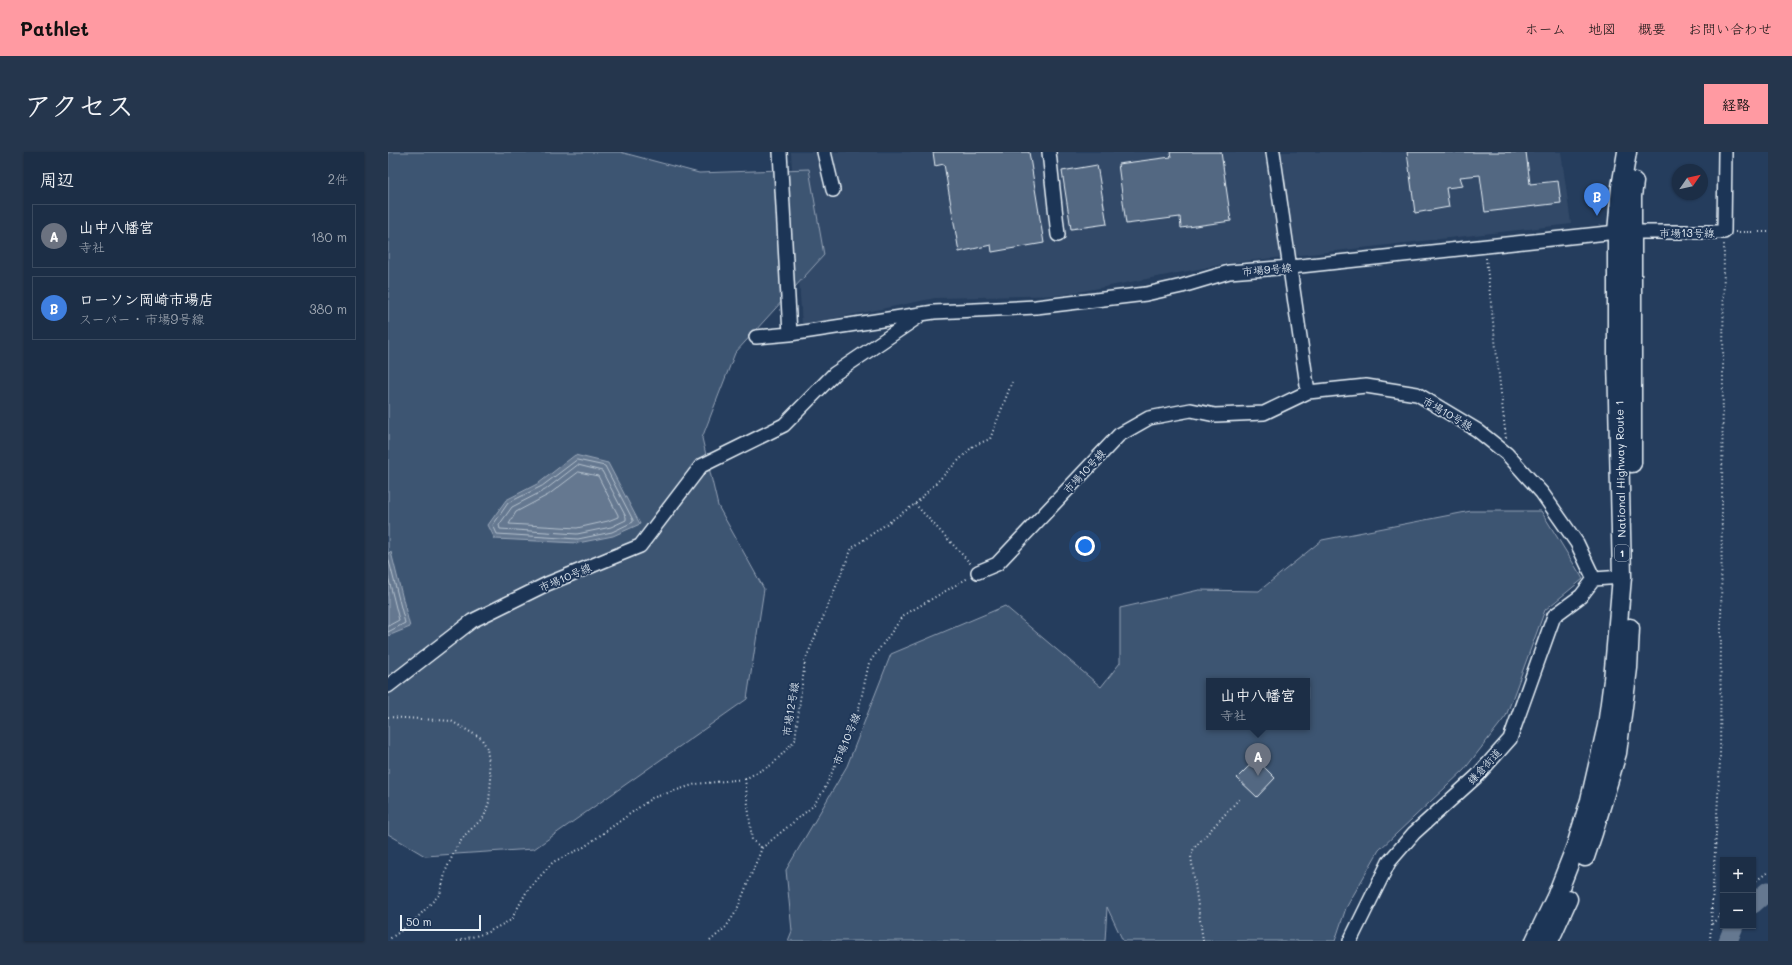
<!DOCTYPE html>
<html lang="ja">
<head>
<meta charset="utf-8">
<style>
  body { margin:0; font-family:Mali,"Klee One",sans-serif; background:#25364d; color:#f1f3f6 }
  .controls { position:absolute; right:12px; bottom:12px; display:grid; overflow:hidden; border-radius:0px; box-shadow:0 1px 3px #0004 }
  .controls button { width:36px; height:36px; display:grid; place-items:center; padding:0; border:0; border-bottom:1px solid #3a4a5f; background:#1c2e46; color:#f1f3f6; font:20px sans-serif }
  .compass { position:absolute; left:1284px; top:12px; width:36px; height:36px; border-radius:50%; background:#1c2e46; box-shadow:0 1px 3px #0004; rotate:56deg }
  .scale { position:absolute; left:12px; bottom:10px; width:81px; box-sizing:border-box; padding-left:4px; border:2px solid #e8f1f8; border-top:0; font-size:11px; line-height:14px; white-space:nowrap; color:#e8f1f8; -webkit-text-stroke:3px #1d3557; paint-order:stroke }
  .you { position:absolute; left:697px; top:394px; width:14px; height:14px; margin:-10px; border:3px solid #fff; border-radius:50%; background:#1a73e8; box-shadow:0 0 0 6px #1a73e833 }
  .badge { display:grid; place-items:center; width:26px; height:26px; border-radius:50%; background:#ff9aa2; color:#fff; font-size:13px; font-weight:700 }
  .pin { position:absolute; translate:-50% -33px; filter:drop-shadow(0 1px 2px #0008) }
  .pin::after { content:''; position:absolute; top:21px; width:14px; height:12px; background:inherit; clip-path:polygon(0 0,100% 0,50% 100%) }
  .popup { position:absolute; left:818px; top:526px; width:104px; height:52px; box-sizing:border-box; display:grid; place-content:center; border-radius:0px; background:#1c2e46; filter:drop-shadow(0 1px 3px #0005); font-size:13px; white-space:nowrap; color:#a0a8b3 }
  .popup b { font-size:15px; color:#f1f3f6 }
  .popup::after { content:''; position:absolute; left:50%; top:100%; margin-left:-8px; border:8px solid transparent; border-top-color:#1c2e46 }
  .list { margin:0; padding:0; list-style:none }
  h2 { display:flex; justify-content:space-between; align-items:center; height:52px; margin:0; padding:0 16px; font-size:17px }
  h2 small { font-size:13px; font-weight:400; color:#a0a8b3 }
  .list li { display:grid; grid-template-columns:26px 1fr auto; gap:12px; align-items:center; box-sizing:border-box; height:64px; margin:0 8px 8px; padding:0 8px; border:1px solid #3a4a5f; border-radius:0px }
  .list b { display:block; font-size:15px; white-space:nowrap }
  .list p { margin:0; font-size:13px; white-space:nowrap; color:#a0a8b3 }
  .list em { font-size:13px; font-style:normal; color:#a0a8b3 }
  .map { position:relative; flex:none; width:1380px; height:789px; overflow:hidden; border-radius:0px }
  header { display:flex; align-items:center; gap:24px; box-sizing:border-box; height:56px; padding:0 20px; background:#ff9aa2; color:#111 }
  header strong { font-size:19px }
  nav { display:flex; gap:22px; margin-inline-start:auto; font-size:14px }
  .intro { display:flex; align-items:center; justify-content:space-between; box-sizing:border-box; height:96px; padding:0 24px }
  h1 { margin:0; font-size:28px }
  .button { padding:10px 18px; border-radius:0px; background:#ff9aa2; color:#111; font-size:14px; font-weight:700 }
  main { display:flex; gap:24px; padding:0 24px }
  aside { flex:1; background:#1c2e46; border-radius:0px; box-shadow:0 1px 3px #0004 }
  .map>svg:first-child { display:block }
  .built { fill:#334a68 }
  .green { fill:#3e5472; stroke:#93a2b5; fill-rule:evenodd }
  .water { fill:#657890; stroke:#99a8ba }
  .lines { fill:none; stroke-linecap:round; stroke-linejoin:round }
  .shore { stroke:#b4c1ce; stroke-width:1 }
  .river { stroke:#657890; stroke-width:19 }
  .building { fill:#536782; stroke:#e8f1f8 }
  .minor-casing { stroke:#e8f1f8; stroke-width:16 }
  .highway-casing { stroke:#e8f1f8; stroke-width:21 }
  .path { stroke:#e8f1f8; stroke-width:2; stroke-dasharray:1 3; stroke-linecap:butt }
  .minor { stroke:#1d3557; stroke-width:13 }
  .highway { stroke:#1d3557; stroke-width:18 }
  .labels { text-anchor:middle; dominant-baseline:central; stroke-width:3.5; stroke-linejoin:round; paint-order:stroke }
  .shield { fill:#1d3557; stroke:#abb9c8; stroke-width:1 }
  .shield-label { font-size:10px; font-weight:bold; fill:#e8f1f8 }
  .street-label { font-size:11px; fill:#e8f1f8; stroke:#1d3557 }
</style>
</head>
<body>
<header>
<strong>Pathlet</strong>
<nav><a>ホーム</a><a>地図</a><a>概要</a><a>お問い合わせ</a></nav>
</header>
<div class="intro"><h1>アクセス</h1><a class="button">経路</a></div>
<main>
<aside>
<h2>周辺<small>2件</small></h2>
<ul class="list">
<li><span class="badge" style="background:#6b7280">A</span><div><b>山中八幡宮</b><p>寺社</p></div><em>180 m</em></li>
<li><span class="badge" style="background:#3f7fe0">B</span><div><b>ローソン岡崎市場店</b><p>スーパー · 市場9号線</p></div><em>380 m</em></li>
</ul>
</aside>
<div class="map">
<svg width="1380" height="789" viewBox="0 0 1380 789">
  <rect width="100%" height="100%" fill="#253d5d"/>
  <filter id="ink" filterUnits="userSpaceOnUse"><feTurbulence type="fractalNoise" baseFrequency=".025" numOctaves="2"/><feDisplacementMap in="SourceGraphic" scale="8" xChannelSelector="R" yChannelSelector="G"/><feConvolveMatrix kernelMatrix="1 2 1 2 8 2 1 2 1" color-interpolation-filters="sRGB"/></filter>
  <g filter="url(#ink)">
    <path class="built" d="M 403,0 L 1173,0 L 1183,72 L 842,111 L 674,143 L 547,146 L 414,173 Z"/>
    <path class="green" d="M 0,0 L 232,0 L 311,21 L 421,17 L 436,103 L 347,201 L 314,286 L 330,354 L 376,437 L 359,547 L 146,697 L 37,704 L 0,682 Z
      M 1083,359 L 1153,359 L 1195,427 L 1157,458 L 1118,564 L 1076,618 L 991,698 L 958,756 L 947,789 L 735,789 L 719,755 L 717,789 L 400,789 L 404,779 L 398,718 L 459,614 L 503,502 L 617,454 L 713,535 L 732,511 L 732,456 L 811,438 L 871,439 L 934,388 ZM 821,529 L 919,529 L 919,575 L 821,575 Z"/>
    <path class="water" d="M 187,303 L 220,311 L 252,372 L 225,384 L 190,391 L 107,387 L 100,373 L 118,348 L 151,331 Z
      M 3,400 L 22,475 L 0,484 L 0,401 Z"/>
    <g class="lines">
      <path class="shore" d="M 189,308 L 217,314 L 245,368 L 245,370 L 224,380 L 190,387 L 109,382 L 105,373 L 120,351 L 154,334 Z
        M 190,313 L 214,319 L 238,365 L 238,368 L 223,375 L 189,382 L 112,377 L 111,373 L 124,355 L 157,338 Z
        M 191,320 L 210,324 L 230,363 L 230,365 L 220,369 L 189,376 L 121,372 L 128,360 L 160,343 Z
        M 0,405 L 17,471 L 0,480
        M 0,424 L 11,468 L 0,474"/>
      <path class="river" d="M 1365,752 L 1380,739
        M 1340,789 L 1346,774"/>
    </g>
    <path class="building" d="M 545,0 L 641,0 L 656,91 L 604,100 L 603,93 L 571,100 L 556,12 L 547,14 Z
      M 782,0 L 833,0 L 843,69 L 793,76 L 792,65 L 738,72 L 730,12 L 783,5 Z
      M 1019,0 L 1138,0 L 1142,32 L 1170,29 L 1173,51 L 1097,60 L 1092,23 L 1072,25 L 1075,34 L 1058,36 L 1061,55 L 1027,61 Z
      M 709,13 L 719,72 L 683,77 L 674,19 Z
      M 868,607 L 887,626 L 869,645 L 849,626 Z"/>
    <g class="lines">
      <g class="minor-casing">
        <path id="minor" d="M 392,0 L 402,182
          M 436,0 L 445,38
          M 661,0 L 670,83
          M 885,0 L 920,240
          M 368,185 L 402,182 L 546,160 L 648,155 L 758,142 L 794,134 L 841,120 L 903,115 L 1229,80 L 1336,80 L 1337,0
          M 590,420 L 609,412 L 731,283 L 761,266 L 803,258 L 827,263 L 876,261 L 920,240 L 978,234 L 1029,242 L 1089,278 L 1119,302 L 1154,341 L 1189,391 L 1206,427
          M 1206,427 L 1234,425
          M 0,534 L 84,469 L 159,432 L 252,394 L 313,314 L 396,273 L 446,222 L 530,165
          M 962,789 L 1001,710 L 1026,681 L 1088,625 L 1122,587 L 1166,464 L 1193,444 L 1206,427"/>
      </g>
      <g class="highway-casing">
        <path id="highway" d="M 1244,311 L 1244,44 L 1246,30
          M 1197,705 L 1205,681 L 1229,601 L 1240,516 L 1242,476
          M 1147,789 L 1168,745 L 1188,694 L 1202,648 L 1219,574 L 1225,528 L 1234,425 L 1229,204 L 1229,80 L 1233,35 L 1239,0
          M 1161,789 L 1180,747"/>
      </g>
      <path class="path" d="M 1347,80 L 1380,80
        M 1098,106 L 1118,287
        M 527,352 L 583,412
        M 0,565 L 63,569 L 93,586 L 99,596 L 103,627 L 101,650 L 96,665 L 78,682 L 69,694 L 58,718 L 52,742 L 24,771 L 0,788
        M 357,627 L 364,688 L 374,696
        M 1365,731 L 1380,720
        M 1324,772 L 1335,760
        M 69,789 L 98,781 L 123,768 L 139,739 L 165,710 L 196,695 L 264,646 L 308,632 L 357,627 L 385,612 L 407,588 L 417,509 L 464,396 L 527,352 L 585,294 L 602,287 L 624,230
        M 322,789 L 338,775 L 348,760 L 374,696 L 425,654 L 436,638 L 469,565 L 481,511 L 516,463 L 580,426
        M 815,789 L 803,704 L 806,696 L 853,645
        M 1322,789 L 1332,609 L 1336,91"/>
      <use href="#minor" class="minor"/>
      <use href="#highway" class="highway"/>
    </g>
  </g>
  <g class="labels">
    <rect class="shield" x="1227" y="393" width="14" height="16" rx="3"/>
    <g class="shield-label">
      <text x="1234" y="401">1</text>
    </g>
    <g class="street-label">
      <text x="1299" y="80">市場13号線</text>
      <text transform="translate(879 117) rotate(-5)">市場9号線</text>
      <text transform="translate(1060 261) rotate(30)">市場10号線</text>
      <text transform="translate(1232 317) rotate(-91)">National Highway Route 1</text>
      <text transform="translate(696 319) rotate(-47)">市場10号線</text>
      <text transform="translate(177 425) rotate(-23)">市場10号線</text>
      <text transform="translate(402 557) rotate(-81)">市場12号線</text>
      <text transform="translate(458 587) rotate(-68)">市場10号線</text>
      <text transform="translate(1096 614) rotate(-47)">鎌倉街道</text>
    </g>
  </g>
</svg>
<div class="controls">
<button>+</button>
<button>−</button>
</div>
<svg class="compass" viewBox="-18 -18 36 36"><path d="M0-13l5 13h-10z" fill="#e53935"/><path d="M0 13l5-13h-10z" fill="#a0a8b3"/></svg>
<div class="scale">50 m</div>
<div class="you"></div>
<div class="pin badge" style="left:870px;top:624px;background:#6b7280">A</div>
<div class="popup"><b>山中八幡宮</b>寺社</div>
<div class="pin badge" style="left:1209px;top:64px;background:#3f7fe0">B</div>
</div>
</main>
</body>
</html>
